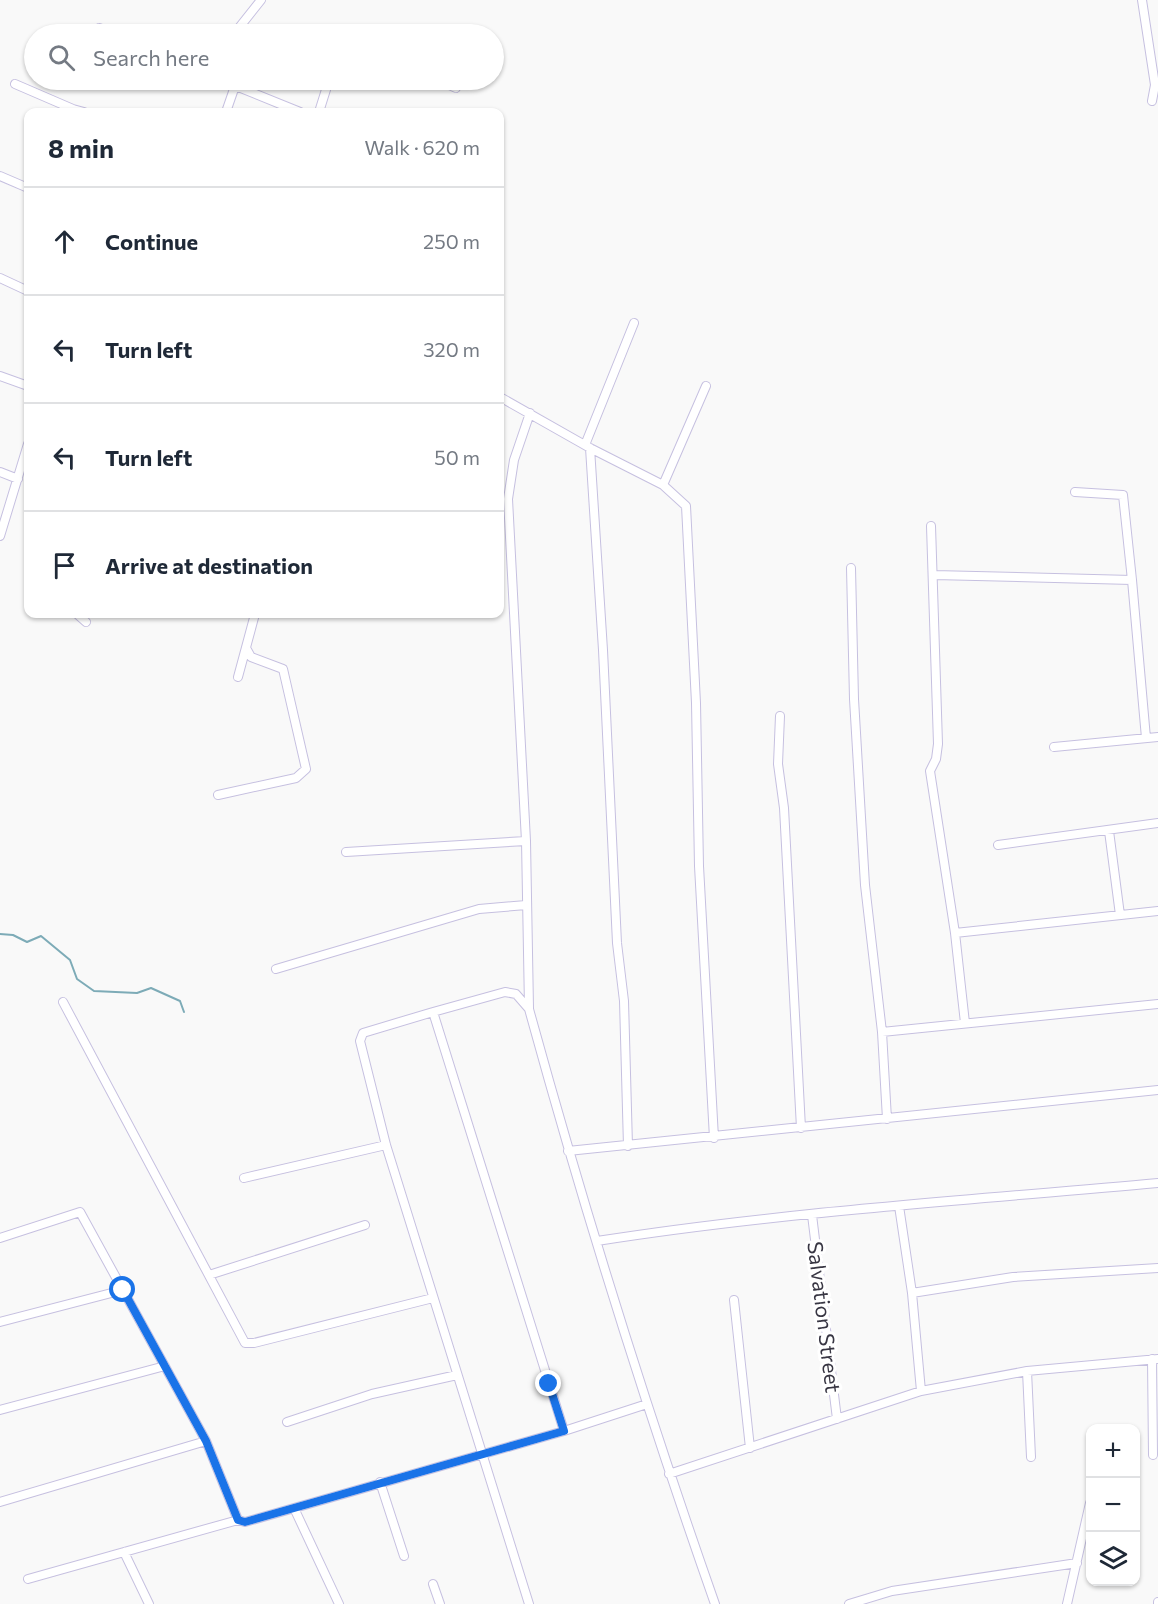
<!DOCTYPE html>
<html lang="en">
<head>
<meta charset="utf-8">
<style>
  body { margin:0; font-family:Commissioner,sans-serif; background:#f2f2f3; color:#1f2937 }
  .controls { position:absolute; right:18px; bottom:18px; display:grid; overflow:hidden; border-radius:12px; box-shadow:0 2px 4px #0004 }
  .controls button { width:54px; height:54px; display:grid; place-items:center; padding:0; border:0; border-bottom:2px solid #e0e1e3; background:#fff; color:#1f2937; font:30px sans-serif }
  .stop { position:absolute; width:18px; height:18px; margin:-14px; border:4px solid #1a73e8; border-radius:50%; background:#fff }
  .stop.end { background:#1a73e8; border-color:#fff; box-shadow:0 2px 6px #0008 }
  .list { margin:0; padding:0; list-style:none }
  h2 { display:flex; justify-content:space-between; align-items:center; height:78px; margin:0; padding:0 24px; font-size:26px }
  h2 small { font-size:20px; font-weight:400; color:#747a83 }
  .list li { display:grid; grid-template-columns:39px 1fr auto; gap:18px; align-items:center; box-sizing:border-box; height:108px; padding:0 24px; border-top:2px solid #e0e1e3 }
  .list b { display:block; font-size:22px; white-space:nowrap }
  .list em { font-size:20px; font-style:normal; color:#747a83 }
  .icon { flex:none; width:33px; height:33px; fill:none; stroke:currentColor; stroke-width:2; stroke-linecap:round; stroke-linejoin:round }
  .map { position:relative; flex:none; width:1158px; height:1604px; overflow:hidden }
  .search { position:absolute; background:#fff; box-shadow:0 2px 4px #0004; left:24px; top:24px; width:480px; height:66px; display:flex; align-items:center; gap:15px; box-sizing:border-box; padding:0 21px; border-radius:33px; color:#747a83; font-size:22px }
  .panel { position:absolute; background:#fff; box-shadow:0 2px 4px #0004; left:24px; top:108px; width:480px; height:510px; border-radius:12px }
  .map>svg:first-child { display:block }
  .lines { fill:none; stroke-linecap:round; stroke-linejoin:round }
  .stream { stroke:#7dabb7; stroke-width:2 }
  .street-casing { stroke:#c6c0e0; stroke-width:10 }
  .street { stroke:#fff; stroke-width:8 }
  .route { stroke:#1a73e8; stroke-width:8 }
  .labels { text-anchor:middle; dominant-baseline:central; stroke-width:6; stroke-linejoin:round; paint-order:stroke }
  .street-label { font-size:21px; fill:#383643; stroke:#fff }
</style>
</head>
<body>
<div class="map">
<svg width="1158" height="1604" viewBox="0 0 1158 1604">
  <rect width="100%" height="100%" fill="#f9f9f9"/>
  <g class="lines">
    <path class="stream" d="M 0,934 L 13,935 L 27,942 L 41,936 L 70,960 L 77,979 L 94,991 L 137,993 L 151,988 L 180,1001 L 184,1012"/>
    <g class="street-casing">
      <path id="street" d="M 1142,0 L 1155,85 L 1152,101
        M 99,28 L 115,34
        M 234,34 L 261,0
        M 221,80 L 300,112
        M 438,80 L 456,88
        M 15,84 L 73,109
        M 72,111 L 73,109 L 84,112
        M 226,112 L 235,86
        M 319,112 L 329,80
        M 0,176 L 28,188
        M 0,278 L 28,291
        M 0,376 L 28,386
        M 500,397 L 590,448 L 663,485 L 686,506 L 696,703 L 699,866 L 714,1138
        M 585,445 L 634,323
        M 590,448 L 603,650 L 617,943 L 624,1001 L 628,1146
        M 0,472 L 18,479
        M 663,485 L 706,386
        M 1075,492 L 1123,495 L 1132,580
        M 931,526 L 938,744 L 936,759 L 930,771 L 955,933 L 965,1023
        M 0,536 L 28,444
        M 851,568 L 854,699 L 865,885 L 882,1032 L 887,1119
        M 934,575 L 1132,580 L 1146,738
        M 77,614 L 86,622
        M 238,677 L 255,614
        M 780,716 L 778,764 L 784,808 L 801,1128
        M 1054,747 L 1158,737
        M 218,795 L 296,778 L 306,769 L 283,669 L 251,657 L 246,648
        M 1109,831 L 1120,915
        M 998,845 L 1158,823
        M 346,852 L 526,841
        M 955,933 L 1158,911
        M 276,969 L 479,909 L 526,905
        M 63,1002 L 245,1343 L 254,1343 L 433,1298
        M 529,1008 L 526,841 L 508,499 L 514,460 L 530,413
        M 433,1012 L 363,1033 L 360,1041 L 386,1145 L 529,1604
        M 882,1032 L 1158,1004
        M 568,1151 L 1158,1090
        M 244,1178 L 386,1145
        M 899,1206 L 912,1293 L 921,1391
        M 812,1215 L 837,1419
        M 0,1238 L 80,1212 L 206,1441 L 238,1520 L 245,1522 L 564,1431 L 647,1404
        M 597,1241 C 782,1212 971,1200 1158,1183
        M 209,1275 L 365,1225
        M 912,1293 L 1013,1277 L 1158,1268
        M 734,1300 L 750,1448
        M 0,1322 L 123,1290
        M 1152,1359 L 1153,1455
        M 0,1410 L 165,1366
        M 287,1422 L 372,1394 L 457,1375
        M 564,1431 L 433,1012 L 505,992 L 516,994 L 529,1009 C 584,1209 646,1408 715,1604
        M 1031,1457 L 1027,1371 L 1158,1359
        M 669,1474 L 921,1391 L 1027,1371
        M 380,1482 L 404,1556
        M 0,1502 L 206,1441
        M 294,1508 L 339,1604
        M 124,1552 L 149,1604
        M 28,1579 L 238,1520
        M 433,1584 L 440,1604
        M 849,1604 L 892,1591 L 1077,1563
        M 1067,1604 L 1090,1503
        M 1158,1604 L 1158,1602"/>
    </g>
    <use href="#street" class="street"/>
  </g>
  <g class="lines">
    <path class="route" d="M 123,1290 L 206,1441 L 238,1520 L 245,1522 L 564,1431 L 549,1384"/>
  </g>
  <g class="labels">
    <g class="street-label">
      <text transform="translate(825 1317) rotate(83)">Salvation Street</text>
    </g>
  </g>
</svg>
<div class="controls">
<button>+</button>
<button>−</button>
<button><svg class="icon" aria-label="layers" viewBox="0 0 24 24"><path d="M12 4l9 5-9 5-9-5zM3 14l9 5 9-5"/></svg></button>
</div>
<div class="stop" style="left:123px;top:1290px"></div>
<div class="stop end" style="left:549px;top:1384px"></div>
<div class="search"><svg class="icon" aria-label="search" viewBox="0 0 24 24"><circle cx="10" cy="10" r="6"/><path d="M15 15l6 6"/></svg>Search here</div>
<section class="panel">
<h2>8 min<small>Walk · 620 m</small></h2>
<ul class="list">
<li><svg class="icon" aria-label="ahead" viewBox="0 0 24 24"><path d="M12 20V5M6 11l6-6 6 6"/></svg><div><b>Continue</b></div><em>250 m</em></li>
<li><svg class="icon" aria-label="left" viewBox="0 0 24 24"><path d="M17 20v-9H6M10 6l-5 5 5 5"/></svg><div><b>Turn left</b></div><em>320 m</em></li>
<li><svg class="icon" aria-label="left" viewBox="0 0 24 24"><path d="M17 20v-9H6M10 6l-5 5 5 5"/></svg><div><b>Turn left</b></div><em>50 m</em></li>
<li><svg class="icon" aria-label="arrive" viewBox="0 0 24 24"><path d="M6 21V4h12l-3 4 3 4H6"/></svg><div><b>Arrive at destination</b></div></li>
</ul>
</section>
</div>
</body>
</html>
